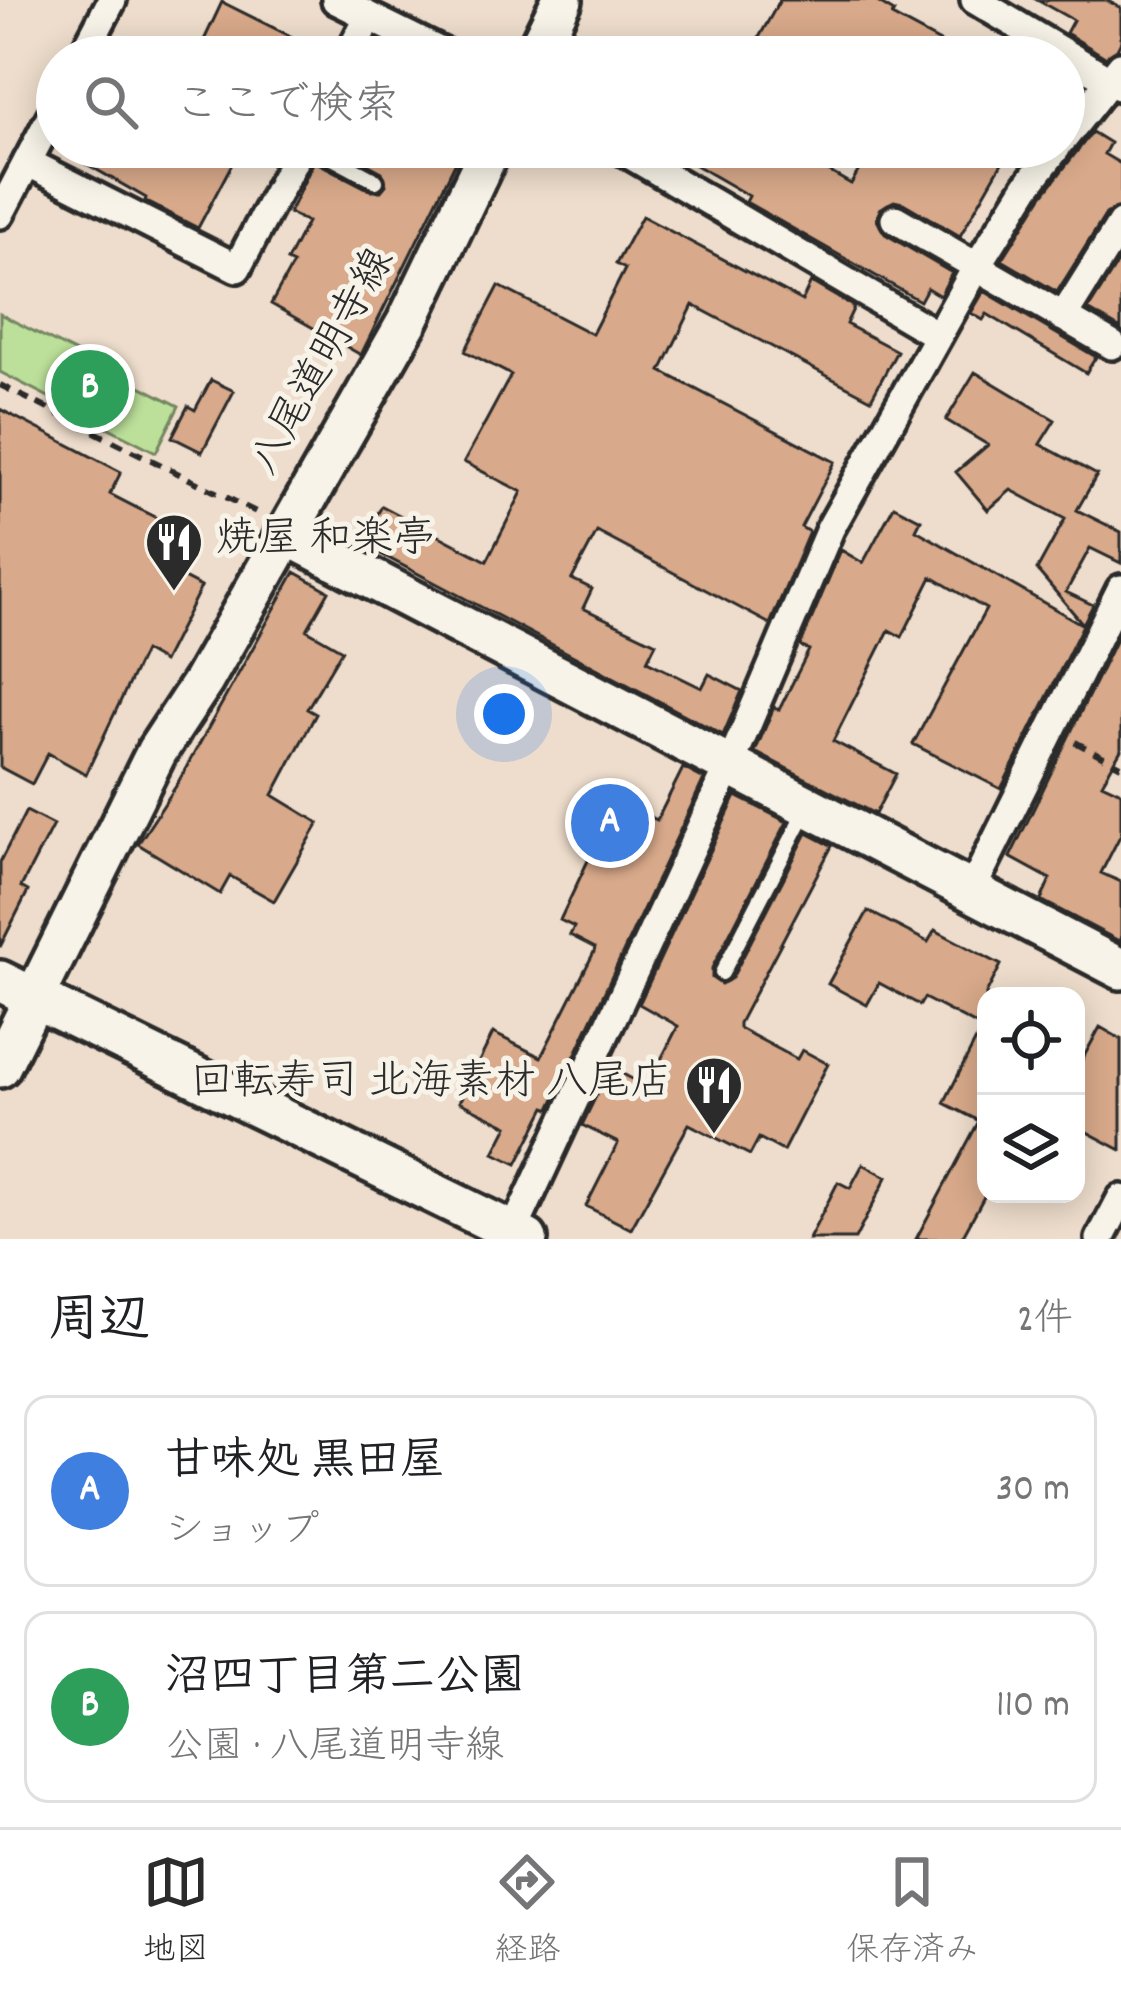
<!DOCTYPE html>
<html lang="ja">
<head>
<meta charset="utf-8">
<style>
  body { margin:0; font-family:Dekko,"Klee One",sans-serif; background:#f2f2f2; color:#202124 }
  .controls { position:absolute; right:36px; bottom:36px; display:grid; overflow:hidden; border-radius:24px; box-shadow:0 6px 30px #0003 }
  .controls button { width:108px; height:108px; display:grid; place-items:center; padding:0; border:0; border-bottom:3px solid #e0e0e0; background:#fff; color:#202124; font:60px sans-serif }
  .you { position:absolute; left:504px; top:714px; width:42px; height:42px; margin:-30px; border:9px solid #fff; border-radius:50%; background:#1a73e8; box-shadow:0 0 0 18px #1a73e833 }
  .badge { display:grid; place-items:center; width:78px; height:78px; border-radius:50%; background:#2b2b2b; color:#fff; font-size:39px; font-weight:700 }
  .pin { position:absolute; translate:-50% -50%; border:6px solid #fff; box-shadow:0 3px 12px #0006 }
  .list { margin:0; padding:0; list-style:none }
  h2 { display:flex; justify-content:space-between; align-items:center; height:156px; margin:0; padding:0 48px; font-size:51px }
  h2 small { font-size:39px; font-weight:400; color:#757577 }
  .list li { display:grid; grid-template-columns:78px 1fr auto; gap:36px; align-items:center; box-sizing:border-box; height:192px; margin:0 24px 24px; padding:0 24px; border:3px solid #e0e0e0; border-radius:24px }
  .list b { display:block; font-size:45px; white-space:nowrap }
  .list p { margin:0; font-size:39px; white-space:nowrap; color:#757577 }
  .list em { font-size:39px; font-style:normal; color:#757577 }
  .icon { flex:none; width:66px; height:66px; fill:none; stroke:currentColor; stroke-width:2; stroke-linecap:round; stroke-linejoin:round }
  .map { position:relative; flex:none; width:1121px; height:1239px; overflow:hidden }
  .search { position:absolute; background:#fff; box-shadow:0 6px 30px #0003; left:36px; right:36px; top:36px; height:132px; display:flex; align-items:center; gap:30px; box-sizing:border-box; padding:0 42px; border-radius:66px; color:#757577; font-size:45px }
  .sheet { height:588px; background:#fff }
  nav { display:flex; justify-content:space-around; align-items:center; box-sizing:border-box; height:168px; border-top:3px solid #e0e0e0; background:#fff; font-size:33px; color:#757577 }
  nav a { display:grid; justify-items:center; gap:6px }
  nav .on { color:#2b2b2b }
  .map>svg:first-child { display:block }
  .green { fill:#bce09a; stroke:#748662; stroke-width:3 }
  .building { fill:#d8a98a; stroke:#2b2b2b; stroke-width:3 }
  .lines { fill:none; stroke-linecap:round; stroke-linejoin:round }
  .lane-casing { stroke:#2b2b2b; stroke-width:22 }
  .street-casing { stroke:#2b2b2b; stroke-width:36 }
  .secondary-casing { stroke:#2b2b2b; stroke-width:48 }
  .path { stroke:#2b2b2b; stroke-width:6; stroke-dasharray:12 9; stroke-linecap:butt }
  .lane { stroke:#f7f3e8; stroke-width:14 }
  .street { stroke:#f7f3e8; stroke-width:27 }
  .secondary { stroke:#f7f3e8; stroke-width:39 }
  .labels { text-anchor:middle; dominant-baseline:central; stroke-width:10; stroke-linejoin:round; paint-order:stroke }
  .street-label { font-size:42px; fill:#2b2b2b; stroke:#f7f3e8 }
  .poi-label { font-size:42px; fill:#2b2b2b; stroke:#f7f3e8; text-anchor:start }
</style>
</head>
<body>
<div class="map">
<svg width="1121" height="1239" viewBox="0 0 1121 1239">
  <rect width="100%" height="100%" fill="#edc"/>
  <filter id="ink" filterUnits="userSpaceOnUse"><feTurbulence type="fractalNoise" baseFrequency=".00833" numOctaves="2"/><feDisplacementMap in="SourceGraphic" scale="24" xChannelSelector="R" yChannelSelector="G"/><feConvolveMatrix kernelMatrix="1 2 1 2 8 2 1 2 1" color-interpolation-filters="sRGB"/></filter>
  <g filter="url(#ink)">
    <path class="green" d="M 0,314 L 179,406 L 156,452 L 0,372 Z"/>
    <path class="building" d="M 780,0 L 874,0 L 894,12 L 892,16 L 968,57 L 748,57 Z
      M 1037,0 L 1106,0 L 1121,8 L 1121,41 L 1117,49 L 1105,57 L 1066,33 L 1073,20 Z
      M 222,2 L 330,56 L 330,57 L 196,57 Z
      M 1092,132 L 1110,143 L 1104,154 L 1121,164 L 1121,206 L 1106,214 L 1057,292 L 1002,260 L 1042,196 Z
      M 57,147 L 241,147 L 198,228 L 145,201 L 146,198 Z
      M 336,147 L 463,147 L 361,355 L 271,304 L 293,264 L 287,261 L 307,222 L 289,213 L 314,161 L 372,191 L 381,191 L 386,185 L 382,172 Z
      M 664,147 L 786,147 L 851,184 L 872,147 L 1011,147 L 960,236 L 903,203 L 894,201 L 880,209 L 877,220 L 885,234 L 952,273 L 940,296 L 927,288 L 920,301 L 746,202 L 749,196 Z
      M 642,216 L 802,301 L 811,282 L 854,307 L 846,324 L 897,351 L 871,399 L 693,305 L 661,371 L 835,462 L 801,527 L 809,532 L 770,624 L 597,532 L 572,579 L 592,589 L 583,608 L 656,643 L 647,661 L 702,688 L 709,674 L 742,691 L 723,735 L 381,554 L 388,540 L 369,529 L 382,506 L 487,561 L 522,492 L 464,462 L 511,375 L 465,351 L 499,286 L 592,334 L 625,269 L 616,264 Z
      M 1121,258 L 1121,329 L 1088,310 Z
      M 984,291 L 1096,357 L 1086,373 L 987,314 L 983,320 L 971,313 Z
      M 975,372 L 1055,420 L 1040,444 L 1097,475 L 1077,510 L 1121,532 L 1121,563 L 1090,548 L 1066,592 L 1093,605 L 1083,624 L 1037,570 L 1065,519 L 1011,490 L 988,510 L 956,472 L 988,445 L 946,420 Z
      M 211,380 L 234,391 L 202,452 L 172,437 L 188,406 L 195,410 Z
      M 0,409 L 121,472 L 110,494 L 168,524 L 149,560 L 201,587 L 163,662 L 144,651 L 86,774 L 48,753 L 32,784 L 0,767 Z
      M 894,506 L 921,520 L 916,530 L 1083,625 L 1001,789 L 913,744 L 986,609 L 932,577 L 902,637 L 889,630 L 833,741 L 896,774 L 875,814 L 755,752 L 774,707 L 779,710 L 809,650 L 800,646 L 841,550 L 863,563 Z
      M 295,572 L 329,591 L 307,630 L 342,650 L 307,709 L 316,714 L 273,795 L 319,823 L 274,901 L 230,876 L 220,894 L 138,844 L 176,786 Z
      M 1121,629 L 1121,750 L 1102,783 L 1121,792 L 1121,834 L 1101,873 L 1121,882 L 1121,942 L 1041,900 L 1050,879 L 1010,857 Z
      M 683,768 L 704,779 L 550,1109 L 546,1107 L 517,1164 L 494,1153 L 508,1126 L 459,1102 L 493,1033 L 541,1057 L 594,952 L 595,948 L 570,935 L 574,927 L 560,920 L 592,852 L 587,850 L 612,798 L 657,820 Z
      M 736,796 L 787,822 L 712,968 L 712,978 L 721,984 L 732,978 L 807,833 L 832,846 L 739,1023 L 739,1028 L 797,1059 L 802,1050 L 828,1064 L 783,1151 L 759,1138 L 750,1155 L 689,1124 L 631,1229 L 586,1206 L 618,1143 L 582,1125 L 610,1067 L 647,1087 L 678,1026 L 639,1004 Z
      M 26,811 L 53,825 L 21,887 L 28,891 L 0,947 L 0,862 Z
      M 868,911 L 928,942 L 935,930 L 1001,965 L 986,994 L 986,1193 L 961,1239 L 916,1239 L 979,1121 L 944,1103 L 982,1028 L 924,998 L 920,1005 L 879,983 L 867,1005 L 828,984 Z
      M 1100,1027 L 1121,1039 L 1121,1150 L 1076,1126 L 1076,1071 Z
      M 863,1164 L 887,1177 L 855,1239 L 809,1239 L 838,1182 L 850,1188 Z"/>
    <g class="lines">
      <g class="lane-casing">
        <path id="lane" d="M 312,147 L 376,181
          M 722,973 L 808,807"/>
      </g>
      <g class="street-casing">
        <path id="street" d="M 336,0 L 451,57
          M 975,0 L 1121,87
          M 82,57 L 112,0
          M 348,57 L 368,18
          M 1064,138 L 1121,66
          M 617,147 L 937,335
          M 27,162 L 237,268 L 301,147
          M 0,214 L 57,105
          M 895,219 L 1112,345
          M 1063,317 L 1121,224
          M 971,891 L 1121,589
          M 513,1232 L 730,765 L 830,529 L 976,268 L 1027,186 L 1057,147
          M 1100,1239 L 1121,1199"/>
      </g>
      <g class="secondary-casing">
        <path id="secondary" d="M 534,57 L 562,0
          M 285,534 L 1121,969
          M 0,981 L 527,1239
          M 0,1067 L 157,751 L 203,681 L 407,322 L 491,147"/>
      </g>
      <path class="path" d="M 0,385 L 260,514
        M 1075,742 L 1121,766"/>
      <use href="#lane" class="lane"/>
      <use href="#street" class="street"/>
      <use href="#secondary" class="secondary"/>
    </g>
  </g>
  <defs>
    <g id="restaurant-pin" transform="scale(3)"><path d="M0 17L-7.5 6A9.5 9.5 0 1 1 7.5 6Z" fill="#2b2b2b" stroke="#f7f3e8"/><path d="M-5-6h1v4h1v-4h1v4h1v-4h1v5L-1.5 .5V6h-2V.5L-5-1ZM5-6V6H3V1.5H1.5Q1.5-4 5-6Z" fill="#fff"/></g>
  </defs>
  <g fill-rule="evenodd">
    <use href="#restaurant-pin" x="174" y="542"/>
    <use href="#restaurant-pin" x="714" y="1085"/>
  </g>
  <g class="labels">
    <g class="street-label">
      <text transform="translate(325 363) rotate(-61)">八尾道明寺線</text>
    </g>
    <g class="poi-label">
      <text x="216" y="542">焼屋 和楽亭</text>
      <text x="672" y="1085" text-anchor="end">回転寿司 北海素材 八尾店</text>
    </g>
  </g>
</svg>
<div class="controls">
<button><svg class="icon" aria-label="locate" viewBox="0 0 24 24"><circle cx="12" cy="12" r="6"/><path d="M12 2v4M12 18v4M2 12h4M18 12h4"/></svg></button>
<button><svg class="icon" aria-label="layers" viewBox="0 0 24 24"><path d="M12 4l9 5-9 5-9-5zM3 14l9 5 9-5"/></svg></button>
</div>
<div class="you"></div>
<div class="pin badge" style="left:610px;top:823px;background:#3f7fe0">A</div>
<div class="pin badge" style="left:90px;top:389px;background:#2e9e5b">B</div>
<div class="search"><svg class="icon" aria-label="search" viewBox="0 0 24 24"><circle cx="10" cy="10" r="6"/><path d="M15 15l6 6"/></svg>ここで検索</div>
</div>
<section class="sheet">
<h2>周辺<small>2件</small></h2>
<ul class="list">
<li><span class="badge" style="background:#3f7fe0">A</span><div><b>甘味処 黒田屋</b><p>ショップ</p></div><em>30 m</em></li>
<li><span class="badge" style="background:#2e9e5b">B</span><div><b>沼四丁目第二公園</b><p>公園 · 八尾道明寺線</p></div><em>110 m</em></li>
</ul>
</section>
<nav>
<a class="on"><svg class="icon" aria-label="map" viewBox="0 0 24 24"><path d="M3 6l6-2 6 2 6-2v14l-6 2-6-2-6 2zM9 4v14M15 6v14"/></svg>地図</a>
<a><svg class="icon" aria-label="directions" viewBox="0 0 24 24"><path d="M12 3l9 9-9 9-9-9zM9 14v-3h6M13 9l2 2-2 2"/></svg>経路</a>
<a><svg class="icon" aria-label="saved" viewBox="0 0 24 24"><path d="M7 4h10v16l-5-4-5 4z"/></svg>保存済み</a>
</nav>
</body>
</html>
